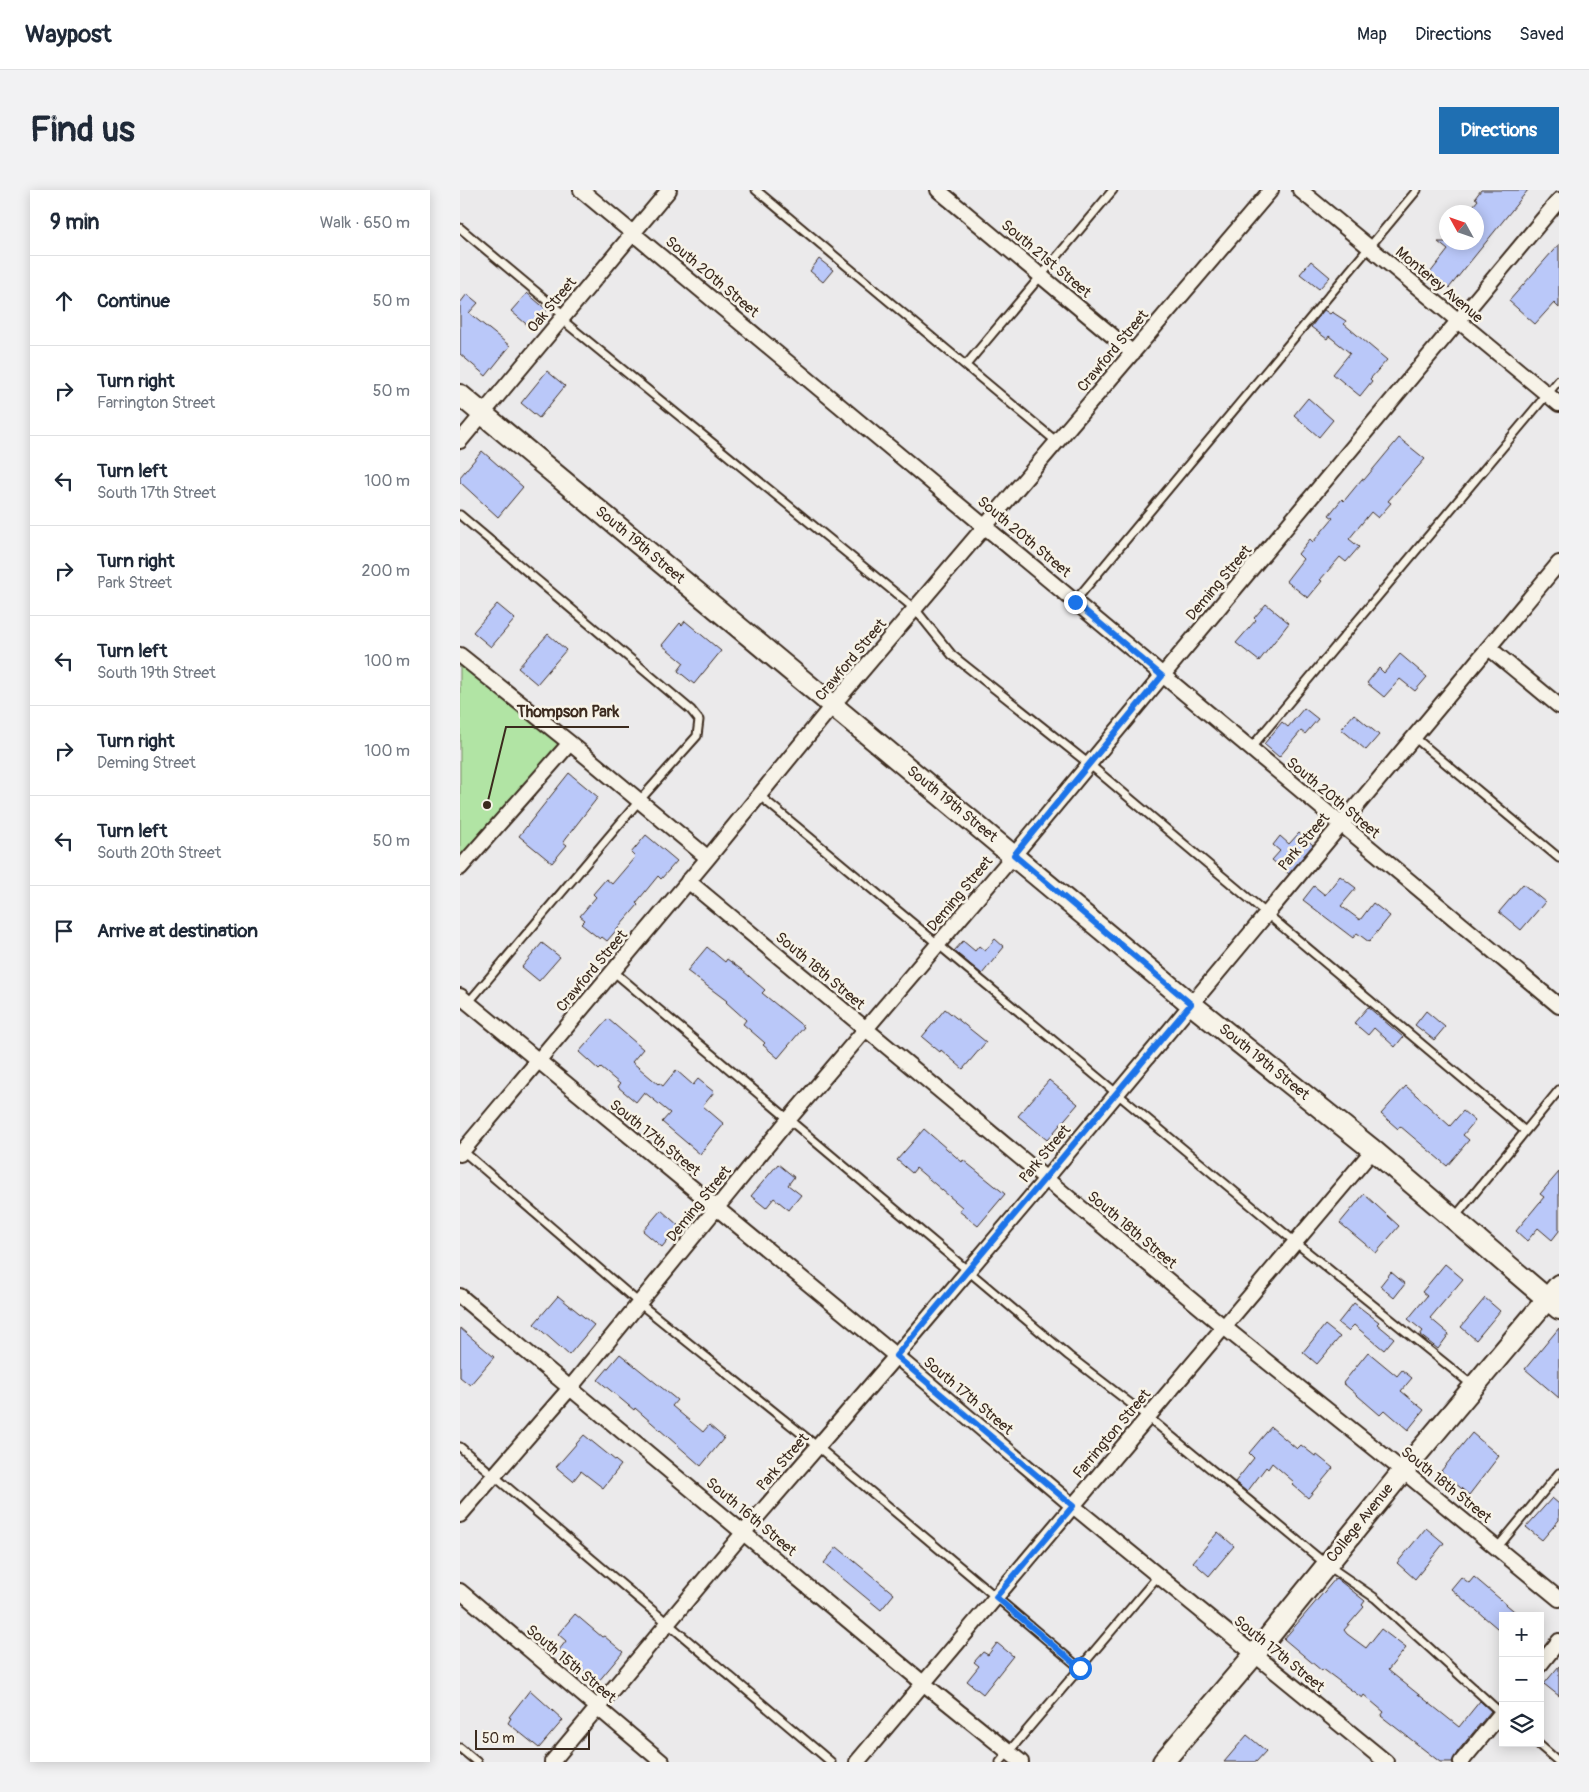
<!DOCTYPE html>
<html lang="en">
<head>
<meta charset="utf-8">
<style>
  body { margin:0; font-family:Pangolin,sans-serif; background:#f2f2f3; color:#1f2937 }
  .controls { position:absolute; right:15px; bottom:15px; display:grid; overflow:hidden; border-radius:0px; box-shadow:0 2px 12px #0003 }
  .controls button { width:45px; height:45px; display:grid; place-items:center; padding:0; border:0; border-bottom:1px solid #e0e1e3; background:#fff; color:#1f2937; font:25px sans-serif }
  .compass { position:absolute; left:979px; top:15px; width:45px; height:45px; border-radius:50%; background:#fff; box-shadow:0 2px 12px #0003; rotate:310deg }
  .scale { position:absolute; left:15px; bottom:12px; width:115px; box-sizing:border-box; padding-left:5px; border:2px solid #3b2a1e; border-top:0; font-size:14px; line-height:18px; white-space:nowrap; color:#3b2a1e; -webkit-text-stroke:4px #f7f3e8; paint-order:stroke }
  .stop { position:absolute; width:15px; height:15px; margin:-11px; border:4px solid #1a73e8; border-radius:50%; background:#fff }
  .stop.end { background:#1a73e8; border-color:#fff; box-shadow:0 1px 5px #0008 }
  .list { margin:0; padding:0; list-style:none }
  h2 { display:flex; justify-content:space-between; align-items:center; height:65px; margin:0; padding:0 20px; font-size:21px }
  h2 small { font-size:16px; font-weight:400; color:#747a83 }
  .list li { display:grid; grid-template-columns:32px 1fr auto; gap:15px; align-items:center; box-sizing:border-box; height:90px; padding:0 20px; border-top:1px solid #e0e1e3 }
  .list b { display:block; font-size:19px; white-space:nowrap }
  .list p { margin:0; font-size:16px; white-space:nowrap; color:#747a83 }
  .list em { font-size:16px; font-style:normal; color:#747a83 }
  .icon { flex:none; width:28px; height:28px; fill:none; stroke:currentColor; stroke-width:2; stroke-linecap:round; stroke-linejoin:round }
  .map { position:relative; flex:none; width:1099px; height:1572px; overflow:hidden; border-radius:0px }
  header { display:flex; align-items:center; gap:30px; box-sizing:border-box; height:70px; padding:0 25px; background:#fff; border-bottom:1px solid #e0e1e3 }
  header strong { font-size:24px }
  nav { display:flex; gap:28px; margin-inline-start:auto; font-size:18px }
  .intro { display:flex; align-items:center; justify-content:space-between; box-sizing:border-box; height:120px; padding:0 30px }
  h1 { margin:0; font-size:35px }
  .button { padding:12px 22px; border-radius:0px; background:#1f6fb2; color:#fff; font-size:18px; font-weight:700 }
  main { display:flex; gap:30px; padding:0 30px }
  aside { flex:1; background:#fff; border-radius:0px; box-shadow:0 2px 12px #0003 }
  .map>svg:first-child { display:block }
  .green { fill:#b1e4a4; stroke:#768761 }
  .building { fill:#bac8f9; stroke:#3b2a1e }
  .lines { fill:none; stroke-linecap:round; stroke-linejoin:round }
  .lane-casing { stroke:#3b2a1e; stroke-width:11 }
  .street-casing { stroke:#3b2a1e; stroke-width:18 }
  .secondary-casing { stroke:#3b2a1e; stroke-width:24 }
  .lane { stroke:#f7f3e8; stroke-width:7 }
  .street { stroke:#f7f3e8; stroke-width:14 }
  .secondary { stroke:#f7f3e8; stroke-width:20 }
  .route { stroke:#1a73e8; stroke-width:6 }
  .labels { text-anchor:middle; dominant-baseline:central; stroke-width:5; stroke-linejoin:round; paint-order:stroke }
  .street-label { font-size:15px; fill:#3b2a1e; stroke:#f7f3e8 }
  .leader { fill:none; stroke:#3b2a1e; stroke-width:2 }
  .callout-dot { fill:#3b2a1e; stroke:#f7f3e8; stroke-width:2 }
  .callout-label { font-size:16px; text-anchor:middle; font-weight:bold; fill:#3b2a1e; stroke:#f7f3e8; stroke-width:5; stroke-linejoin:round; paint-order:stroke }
</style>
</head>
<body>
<header>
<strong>Waypost</strong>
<nav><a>Map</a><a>Directions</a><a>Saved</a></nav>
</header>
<div class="intro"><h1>Find us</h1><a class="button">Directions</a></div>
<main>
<aside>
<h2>9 min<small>Walk · 650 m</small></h2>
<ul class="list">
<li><svg class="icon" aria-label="ahead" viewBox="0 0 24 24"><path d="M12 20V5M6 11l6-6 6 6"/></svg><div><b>Continue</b></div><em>50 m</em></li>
<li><svg class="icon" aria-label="right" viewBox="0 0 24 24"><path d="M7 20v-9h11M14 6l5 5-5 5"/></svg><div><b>Turn right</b><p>Farrington Street</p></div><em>50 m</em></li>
<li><svg class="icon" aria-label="left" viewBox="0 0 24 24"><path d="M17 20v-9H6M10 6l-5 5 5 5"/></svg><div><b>Turn left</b><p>South 17th Street</p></div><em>100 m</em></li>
<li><svg class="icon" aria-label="right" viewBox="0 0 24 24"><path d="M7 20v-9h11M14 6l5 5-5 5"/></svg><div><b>Turn right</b><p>Park Street</p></div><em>200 m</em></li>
<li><svg class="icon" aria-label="left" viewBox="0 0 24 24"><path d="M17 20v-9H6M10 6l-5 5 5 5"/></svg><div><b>Turn left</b><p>South 19th Street</p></div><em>100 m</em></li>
<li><svg class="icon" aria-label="right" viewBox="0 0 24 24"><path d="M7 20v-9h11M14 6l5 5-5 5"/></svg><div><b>Turn right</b><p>Deming Street</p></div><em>100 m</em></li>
<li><svg class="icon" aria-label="left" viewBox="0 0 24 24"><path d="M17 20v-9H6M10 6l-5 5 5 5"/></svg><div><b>Turn left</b><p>South 20th Street</p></div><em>50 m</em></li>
<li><svg class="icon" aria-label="arrive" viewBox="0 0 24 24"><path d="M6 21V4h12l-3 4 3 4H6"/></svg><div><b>Arrive at destination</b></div></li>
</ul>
</aside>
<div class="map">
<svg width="1099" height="1572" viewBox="0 0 1099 1572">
  <rect width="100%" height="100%" fill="#ebeaeb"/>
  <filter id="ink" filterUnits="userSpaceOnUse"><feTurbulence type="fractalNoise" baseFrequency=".02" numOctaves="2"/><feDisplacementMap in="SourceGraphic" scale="10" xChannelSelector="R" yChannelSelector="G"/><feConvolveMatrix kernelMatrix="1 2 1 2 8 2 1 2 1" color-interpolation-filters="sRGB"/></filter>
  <g filter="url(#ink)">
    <path class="green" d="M 0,465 L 110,553 L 0,678 Z"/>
    <path class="building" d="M 1021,0 L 1068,0 L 989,98 L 970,83 L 988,60 L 978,52 L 1016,52 L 1016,22 L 1008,22 L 1018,10 L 1015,8 Z
      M 1099,54 L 1099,118 L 1094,113 L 1075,134 L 1049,111 Z
      M 359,69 L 373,80 L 363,92 L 350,81 Z
      M 851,71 L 870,87 L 859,99 L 840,84 Z
      M 67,103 L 87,120 L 72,139 L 51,121 Z
      M 7,104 L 18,113 L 9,123 L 50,156 L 26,186 L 0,164 L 0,113 Z
      M 864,120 L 870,124 L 872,122 L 886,131 L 884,134 L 927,170 L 910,189 L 912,191 L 900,206 L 873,184 L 890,163 L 869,146 L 867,149 L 851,137 Z
      M 87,181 L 105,196 L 79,228 L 61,213 Z
      M 848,208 L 873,230 L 859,247 L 834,225 Z
      M 939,248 L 965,269 L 928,311 L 931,313 L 918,328 L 911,322 L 889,349 L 899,357 L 886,372 L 880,367 L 860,390 L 862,391 L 848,408 L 826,391 L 843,369 L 838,364 L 850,349 L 853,352 L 873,328 L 869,325 L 882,309 L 884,311 L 902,289 L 904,290 Z
      M 22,261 L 63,297 L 38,327 L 0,292 L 0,287 Z
      M 37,414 L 55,429 L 31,457 L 13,442 Z
      M 806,414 L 829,433 L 799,471 L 776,453 L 796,430 L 794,428 Z
      M 225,431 L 261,461 L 234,494 L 218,481 L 224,473 L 202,455 L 220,433 L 222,435 Z
      M 88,444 L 106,460 L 77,494 L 58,478 Z
      M 940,464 L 967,487 L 955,501 L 940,489 L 924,507 L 907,493 L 919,478 L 924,483 Z
      M 844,518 L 858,529 L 845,544 L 841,541 L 819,567 L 804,554 L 822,532 L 828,537 Z
      M 894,524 L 919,545 L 906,560 L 881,539 Z
      M 109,583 L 138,607 L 103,652 L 107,655 L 92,673 L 59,646 Z
      M 839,643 L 853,655 L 829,684 L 812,670 L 820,661 L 813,655 L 820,646 L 829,654 Z
      M 186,645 L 217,671 L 201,689 L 198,686 L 176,713 L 178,715 L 147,751 L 142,747 L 140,749 L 121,734 L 125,730 L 120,726 L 136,707 L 133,704 L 146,689 L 152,694 L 175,667 L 171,663 Z
      M 880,686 L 896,698 L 881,716 L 900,730 L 913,713 L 930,726 L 909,752 L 897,743 L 893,748 L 843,710 L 854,696 L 865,705 Z
      M 1063,694 L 1085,712 L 1061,740 L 1039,722 Z
      M 535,749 L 544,757 L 522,784 L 494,761 L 503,751 L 515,761 L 519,756 L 525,761 Z
      M 82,753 L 100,767 L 79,791 L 62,777 Z
      M 247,757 L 265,772 L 267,769 L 282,780 L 305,800 L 302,803 L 344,837 L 318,868 L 303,855 L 305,853 L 283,834 L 286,830 L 266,812 L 267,811 L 227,781 Z
      M 908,817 L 943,847 L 935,857 L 914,838 L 908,845 L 894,833 Z
      M 485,819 L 526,852 L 503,879 L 481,860 L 480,862 L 462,847 Z
      M 966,821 L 985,837 L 974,850 L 955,835 Z
      M 148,829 L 183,859 L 172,872 L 198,894 L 199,893 L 203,896 L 216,880 L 233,895 L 238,889 L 254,902 L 243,916 L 264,934 L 240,964 L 202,932 L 210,923 L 184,902 L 176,912 L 158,897 L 160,894 L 141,878 L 139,880 L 119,862 Z
      M 589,890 L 618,914 L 587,950 L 558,926 Z
      M 946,896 L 990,936 L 1003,921 L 1015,931 L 1003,945 L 1009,950 L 987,976 L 940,936 L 938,939 L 921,924 Z
      M 464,939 L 502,972 L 503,970 L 545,1004 L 518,1036 L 499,1021 L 502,1017 L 456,978 L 452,983 L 437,970 Z
      M 318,974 L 334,987 L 328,995 L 341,1005 L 329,1020 L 314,1008 L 306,1018 L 291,1006 Z
      M 1099,982 L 1099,1041 L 1092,1050 L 1078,1038 L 1067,1051 L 1056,1041 L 1084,1007 L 1080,1004 Z
      M 904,1004 L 939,1036 L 916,1063 L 880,1033 Z
      M 201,1020 L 219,1036 L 202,1057 L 183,1041 Z
      M 985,1074 L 1003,1089 L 970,1128 L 989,1144 L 978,1159 L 960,1145 L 963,1141 L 948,1129 L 967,1106 L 962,1102 Z
      M 931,1082 L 945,1094 L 934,1108 L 920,1096 Z
      M 98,1106 L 134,1135 L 109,1165 L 74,1134 Z
      M 1025,1108 L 1040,1121 L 1016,1150 L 1001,1137 Z
      M 894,1113 L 919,1132 L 917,1134 L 934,1148 L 924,1160 L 894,1135 L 888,1141 L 878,1133 Z
      M 865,1135 L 880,1147 L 857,1174 L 843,1162 Z
      M 0,1138 L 34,1167 L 10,1195 L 0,1187 Z
      M 1099,1138 L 1099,1208 L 1065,1179 Z
      M 908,1162 L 937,1186 L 942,1180 L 952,1188 L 941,1201 L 964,1220 L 948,1240 L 925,1220 L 920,1225 L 883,1193 Z
      M 160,1164 L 217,1210 L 212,1216 L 243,1242 L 249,1235 L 264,1248 L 241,1276 L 175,1218 L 174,1220 L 138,1190 Z
      M 811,1237 L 837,1259 L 841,1255 L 855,1266 L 857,1265 L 873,1278 L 848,1308 L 832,1294 L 834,1292 L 812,1273 L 808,1279 L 806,1277 L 787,1302 L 775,1292 L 794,1268 L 789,1263 Z
      M 1012,1243 L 1039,1266 L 1009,1305 L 981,1281 Z
      M 124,1245 L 161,1275 L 143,1298 L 121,1281 L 113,1291 L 96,1277 Z
      M 1092,1308 L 1099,1314 L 1099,1330 L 1082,1350 L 1066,1337 Z
      M 966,1338 L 984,1353 L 955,1389 L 937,1373 Z
      M 758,1342 L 774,1356 L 749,1386 L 733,1372 Z
      M 377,1357 L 434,1404 L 421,1420 L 364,1373 Z
      M 1001,1387 L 1009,1393 L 1014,1387 L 1060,1426 L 1043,1426 L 1043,1443 L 991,1399 Z
      M 876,1388 L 905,1411 L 902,1415 L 904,1417 L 884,1440 L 887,1444 L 906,1458 L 921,1439 L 946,1458 L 928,1480 L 999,1537 L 1020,1511 L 1031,1521 L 998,1561 L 992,1572 L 980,1572 L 921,1526 L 924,1522 L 904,1505 L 902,1508 L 863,1479 L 862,1481 L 824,1449 Z
      M 115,1424 L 142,1447 L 144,1446 L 163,1462 L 138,1492 L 99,1460 L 106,1451 L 98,1444 Z
      M 537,1453 L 553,1466 L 523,1504 L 507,1491 L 519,1476 L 514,1472 L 523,1462 L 528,1465 Z
      M 1099,1476 L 1099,1506 L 1084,1494 Z
      M 70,1500 L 103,1530 L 79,1558 L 48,1533 L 51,1528 L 49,1527 Z
      M 787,1545 L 806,1561 L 796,1572 L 764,1572 Z"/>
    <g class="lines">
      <g class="lane-casing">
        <path id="lane" d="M 296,0 L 597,252
          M 0,38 L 104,125
          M 101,129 L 455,419 L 492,465 L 629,574 L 1065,941
          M 506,175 L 653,0
          M 0,325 L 231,520 L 239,530 L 237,546 L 179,611 L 8,813
          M 615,411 L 957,0
          M 954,547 L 1099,668
          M 790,559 L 1099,190
          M 299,605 L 835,1052 L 1012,1195
          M 153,781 L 609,1166 L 688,1227 L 867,1375 L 915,1408 L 1042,1524
          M 3,961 L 179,1113 L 358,1257 L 620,1478
          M 995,1027 L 1099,900
          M 0,1257 L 371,1572
          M 1037,1358 L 1099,1283
          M 1077,1553 L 1099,1572
          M 0,1558 L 17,1572
          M 540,1572 L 698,1386"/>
      </g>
      <g class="street-casing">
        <path id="street" d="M 121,0 C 449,270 772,545 1099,816
          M 478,0 L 673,163
          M 840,0 L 1099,214
          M 0,251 L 209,0
          M 1029,458 L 1099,516
          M 0,465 L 110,553 L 248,668
          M 0,678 L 110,553
          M 228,691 L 764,1137 L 943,1281 L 1099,1409
          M 0,806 L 436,1166 L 613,1316 L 926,1572
          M 0,964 L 248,668 L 372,516 L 811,0
          M 0,1106 L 463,1493 L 561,1572
          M 0,1325 L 110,1198 L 329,929 L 554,665 L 702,486 L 1099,10
          M 0,1401 L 202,1572
          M 1080,1475 L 1099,1451
          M 92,1572 L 284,1342 L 436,1166 L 585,990 L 1099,373
          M 397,1572 L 913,960
          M 1001,1572 L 1043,1521"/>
      </g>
      <g class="secondary-casing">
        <path id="secondary" d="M 0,205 L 731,814 L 913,960 L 1099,1119
          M 703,1572 L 794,1465 L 943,1281 L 1099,1095"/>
      </g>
      <use href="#lane" class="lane"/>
      <use href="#street" class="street"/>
      <use href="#secondary" class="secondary"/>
    </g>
  </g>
  <g class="lines" filter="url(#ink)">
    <path class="route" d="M 615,412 L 702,486 L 554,665 L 731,814 L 436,1166 L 613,1316 L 536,1407 L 620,1478"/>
  </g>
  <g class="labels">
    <g class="street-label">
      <text transform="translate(586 69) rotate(40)">South 21st Street</text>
      <text transform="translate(252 87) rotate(40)">South 20th Street</text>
      <text transform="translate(979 95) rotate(40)">Monterey Avenue</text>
      <text transform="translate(92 115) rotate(-50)">Oak Street</text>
      <text transform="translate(653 161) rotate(-50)">Crawford Street</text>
      <text transform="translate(564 347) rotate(40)">South 20th Street</text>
      <text transform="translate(180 355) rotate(40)">South 19th Street</text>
      <text transform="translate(759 393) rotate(-50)">Deming Street</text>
      <text transform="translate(391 470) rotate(-50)">Crawford Street</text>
      <text transform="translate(873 608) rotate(40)">South 20th Street</text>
      <text transform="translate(492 614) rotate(39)">South 19th Street</text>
      <text transform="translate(844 652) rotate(-50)">Park Street</text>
      <text transform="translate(500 704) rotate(-50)">Deming Street</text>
      <text transform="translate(132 781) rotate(-50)">Crawford Street</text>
      <text transform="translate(360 781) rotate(40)">South 18th Street</text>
      <text transform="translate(804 872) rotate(39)">South 19th Street</text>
      <text transform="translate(195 948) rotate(39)">South 17th Street</text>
      <text transform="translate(585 964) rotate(-50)">Park Street</text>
      <text transform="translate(239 1014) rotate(-51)">Deming Street</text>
      <text transform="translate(672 1040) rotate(40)">South 18th Street</text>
      <text transform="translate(508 1206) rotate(40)">South 17th Street</text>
      <text transform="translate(652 1244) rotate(-50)">Farrington Street</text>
      <text transform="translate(323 1272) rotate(-49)">Park Street</text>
      <text transform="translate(986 1295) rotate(39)">South 18th Street</text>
      <text transform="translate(291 1327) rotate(40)">South 16th Street</text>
      <text transform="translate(900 1333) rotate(-51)">College Avenue</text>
      <text transform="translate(819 1464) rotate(39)">South 17th Street</text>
      <text transform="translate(111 1474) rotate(40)">South 15th Street</text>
    </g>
  </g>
  <path class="leader" d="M27 615L46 537H169"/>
  <circle class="callout-dot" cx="27" cy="615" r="5"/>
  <g class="callout-label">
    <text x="108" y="527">Thompson Park</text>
  </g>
</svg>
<div class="controls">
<button>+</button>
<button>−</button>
<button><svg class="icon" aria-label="layers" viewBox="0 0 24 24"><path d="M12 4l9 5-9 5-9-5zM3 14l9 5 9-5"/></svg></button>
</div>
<svg class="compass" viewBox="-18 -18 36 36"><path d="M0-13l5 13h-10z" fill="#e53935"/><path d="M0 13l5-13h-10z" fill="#747a83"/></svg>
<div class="scale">50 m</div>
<div class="stop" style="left:620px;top:1478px"></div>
<div class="stop end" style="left:615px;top:412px"></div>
</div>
</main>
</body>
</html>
